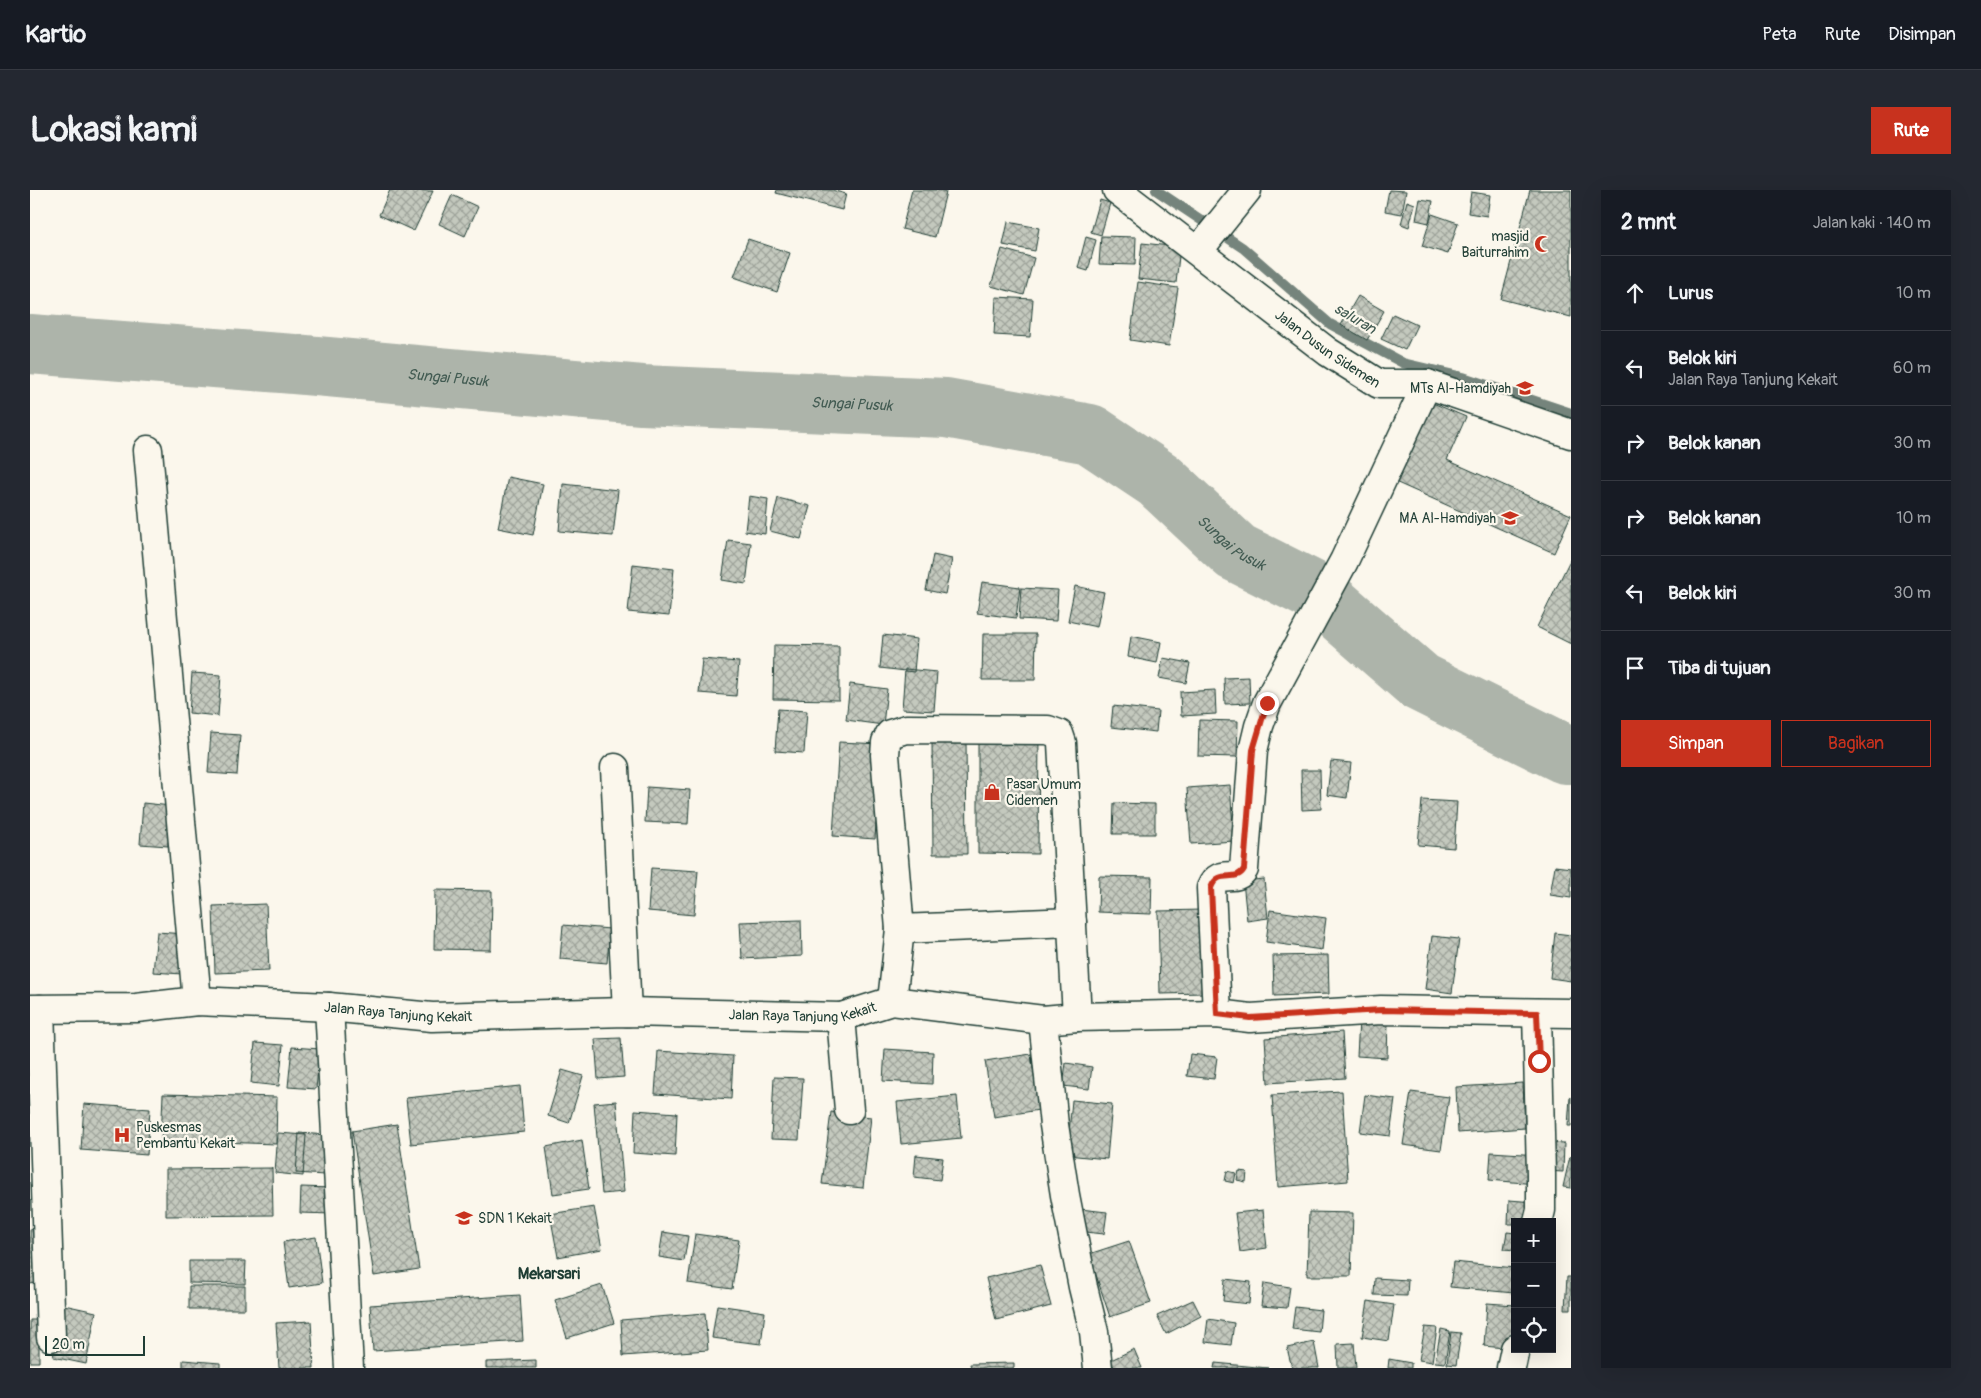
<!DOCTYPE html>
<html lang="id">
<head>
<meta charset="utf-8">
<style>
  body { margin:0; font-family:Pangolin,sans-serif; background:#242831; color:#f1f3f6 }
  .controls { position:absolute; right:15px; bottom:15px; display:grid; overflow:hidden; border-radius:0px; box-shadow:0 5px 20px #0002 }
  .controls button { width:45px; height:45px; display:grid; place-items:center; padding:0; border:0; border-bottom:1px solid #363941; background:#171b24; color:#f1f3f6; font:25px sans-serif }
  .scale { position:absolute; left:15px; bottom:12px; width:100px; box-sizing:border-box; padding-left:5px; border:2px solid #1f3d34; border-top:0; font-size:14px; line-height:18px; white-space:nowrap; color:#1f3d34; -webkit-text-stroke:4px #fbf7ec; paint-order:stroke }
  .stop { position:absolute; width:15px; height:15px; margin:-11px; border:4px solid #c8321e; border-radius:50%; background:#fff }
  .stop.end { background:#c8321e; border-color:#fff; box-shadow:0 1px 5px #0008 }
  .list { margin:0; padding:0; list-style:none }
  h2 { display:flex; justify-content:space-between; align-items:center; height:65px; margin:0; padding:0 20px; font-size:21px }
  h2 small { font-size:16px; font-weight:400; color:#9ea1a6 }
  .list li { display:grid; grid-template-columns:32px 1fr auto; gap:15px; align-items:center; box-sizing:border-box; height:75px; padding:0 20px; border-top:1px solid #363941 }
  .list b { display:block; font-size:19px; white-space:nowrap }
  .list p { margin:0; font-size:16px; white-space:nowrap; color:#9ea1a6 }
  .list em { font-size:16px; font-style:normal; color:#9ea1a6 }
  .actions { display:flex; gap:10px; padding:15px 20px }
  .actions a { flex:1; padding:11px 0; border:1px solid #c8321e; border-radius:0px; text-align:center; font-size:18px; color:#c8321e }
  .actions .main { background:#c8321e; color:#fff }
  .icon { flex:none; width:28px; height:28px; fill:none; stroke:currentColor; stroke-width:2; stroke-linecap:round; stroke-linejoin:round }
  .map { position:relative; flex:none; width:1541px; height:1178px; overflow:hidden; border-radius:0px }
  header { display:flex; align-items:center; gap:30px; box-sizing:border-box; height:70px; padding:0 25px; background:#171b24; border-bottom:1px solid #363941 }
  header strong { font-size:24px }
  nav { display:flex; gap:28px; margin-inline-start:auto; font-size:18px }
  .intro { display:flex; align-items:center; justify-content:space-between; box-sizing:border-box; height:120px; padding:0 30px }
  h1 { margin:0; font-size:35px }
  .button { padding:12px 22px; border-radius:0px; background:#c8321e; color:#fff; font-size:18px; font-weight:700 }
  main { display:flex; gap:30px; padding:0 30px }
  aside { flex:1; background:#171b24; border-radius:0px; box-shadow:0 5px 20px #0002 }
  .map>svg:first-child { display:block }
  .lines { fill:none; stroke-linecap:round; stroke-linejoin:round }
  .stream { stroke:#74847b; stroke-width:10 }
  .river { stroke:#adb4aa; stroke-width:60 }
  .building { fill:url(#building-cross-hatch); stroke:#1f3d34 }
  .minor-casing { stroke:#1f3d34; stroke-width:31 }
  .major-casing { stroke:#1f3d34; stroke-width:31 }
  .minor { stroke:#fbf7ec; stroke-width:28 }
  .major { stroke:#fbf7ec; stroke-width:28 }
  .route { stroke:#c8321e; stroke-width:6 }
  .labels { text-anchor:middle; dominant-baseline:central; stroke-width:4.5; stroke-linejoin:round; paint-order:stroke }
  .poi-label { font-size:14px; fill:#1f3d34; stroke:#fbf7ec; text-anchor:end }
  .street-label { font-size:14px; fill:#1f3d34; stroke:#fbf7ec }
  .water-label { font-size:15px; font-style:italic; fill:#425b52; stroke:#fbf7ec }
  .quarter-label { font-size:16px; font-weight:bold; fill:#1f3d34; stroke:#fbf7ec }
</style>
</head>
<body>
<header>
<strong>Kartio</strong>
<nav><a>Peta</a><a>Rute</a><a>Disimpan</a></nav>
</header>
<div class="intro"><h1>Lokasi kami</h1><a class="button">Rute</a></div>
<main>
<div class="map">
<svg width="1541" height="1178" viewBox="0 0 1541 1178">
  <defs>
    <pattern id="building-cross-hatch" width="8" height="8" patternUnits="userSpaceOnUse" patternTransform="scale(1.25)"><rect width="8" height="8" fill="#c4c9be"/><path d="M0 0l8 8M0 8l8-8" fill="none" stroke="#9fa49b"/></pattern>
  </defs>
  <rect width="100%" height="100%" fill="#fbf7ec"/>
  <filter id="ink" filterUnits="userSpaceOnUse"><feTurbulence type="fractalNoise" baseFrequency=".02" numOctaves="2"/><feDisplacementMap in="SourceGraphic" scale="10" xChannelSelector="R" yChannelSelector="G"/><feConvolveMatrix kernelMatrix="1 2 1 2 8 2 1 2 1" color-interpolation-filters="sRGB"/></filter>
  <g filter="url(#ink)">
    <g class="lines">
      <path class="stream" d="M 1126,0 L 1213,58 L 1300,134 L 1373,173 L 1433,187 L 1541,223"/>
      <path class="river" id="s1" d="M 0,154 L 264,174 L 612,205 L 916,218 L 1060,244 L 1129,290 L 1206,362 L 1288,403 L 1390,492 L 1535,564 L 1541,564"/>
    </g>
    <path class="building" d="M 360,0 L 403,1 L 384,41 L 349,25 Z
      M 747,0 L 802,0 L 816,4 L 812,20 L 746,3 Z
      M 882,0 L 908,0 L 916,2 L 905,47 L 872,39 Z
      M 1359,0 L 1376,1 L 1372,24 L 1355,21 Z
      M 1500,0 L 1541,0 L 1541,127 L 1471,109 Z
      M 1441,2 L 1460,5 L 1457,26 L 1438,23 Z
      M 422,5 L 448,17 L 435,46 L 409,34 Z
      M 1390,9 L 1403,11 L 1399,33 L 1386,30 Z
      M 1070,10 L 1080,13 L 1071,45 L 1061,42 Z
      M 1377,11 L 1385,14 L 1379,37 L 1371,34 Z
      M 1402,24 L 1428,33 L 1418,64 L 1392,56 Z
      M 978,32 L 1009,38 L 1005,61 L 973,55 Z
      M 1071,46 L 1106,47 L 1105,75 L 1069,74 Z
      M 1056,47 L 1066,50 L 1058,81 L 1048,78 Z
      M 718,49 L 760,63 L 747,102 L 704,87 Z
      M 1112,53 L 1150,57 L 1146,93 L 1108,89 Z
      M 972,59 L 1004,68 L 994,105 L 961,96 Z
      M 1108,92 L 1148,98 L 1139,156 L 1100,150 Z
      M 1328,106 L 1354,121 L 1337,150 L 1311,135 Z
      M 966,107 L 1003,109 L 1000,147 L 964,145 Z
      M 1363,124 L 1387,135 L 1375,160 L 1351,149 Z
      M 1398,211 L 1436,227 L 1417,270 L 1541,325 L 1524,363 L 1363,291 Z
      M 478,287 L 513,294 L 503,345 L 468,338 Z
      M 533,294 L 588,300 L 583,346 L 529,341 Z
      M 719,306 L 738,309 L 735,344 L 715,341 Z
      M 748,308 L 780,316 L 771,349 L 740,341 Z
      M 698,350 L 721,353 L 716,394 L 692,390 Z
      M 903,365 L 922,369 L 915,404 L 896,400 Z
      M 1541,368 L 1541,454 L 1507,437 Z
      M 603,374 L 644,379 L 639,426 L 598,422 Z
      M 952,392 L 990,397 L 986,428 L 947,423 Z
      M 1045,396 L 1074,402 L 1067,437 L 1038,431 Z
      M 991,398 L 1028,400 L 1026,431 L 989,429 Z
      M 953,444 L 1006,444 L 1005,490 L 952,490 Z
      M 853,445 L 887,449 L 884,482 L 850,478 Z
      M 1101,446 L 1131,452 L 1127,473 L 1098,467 Z
      M 744,455 L 809,456 L 809,510 L 743,509 Z
      M 1133,468 L 1160,473 L 1156,493 L 1129,488 Z
      M 672,469 L 709,472 L 706,506 L 669,503 Z
      M 875,479 L 907,482 L 904,521 L 872,519 Z
      M 162,483 L 191,485 L 188,526 L 159,523 Z
      M 1219,487 L 1220,513 L 1195,514 L 1194,488 Z
      M 820,494 L 857,499 L 853,535 L 816,530 Z
      M 1185,500 L 1186,524 L 1151,526 L 1150,502 Z
      M 1083,516 L 1128,521 L 1126,542 L 1081,537 Z
      M 748,519 L 777,521 L 774,563 L 745,561 Z
      M 1169,530 L 1208,531 L 1207,567 L 1168,566 Z
      M 181,543 L 210,545 L 207,585 L 178,583 Z
      M 948,545 L 1009,545 L 1008,664 L 948,663 Z
      M 902,550 L 936,550 L 937,664 L 903,664 Z
      M 809,552 L 851,554 L 845,649 L 803,646 Z
      M 1301,571 L 1321,573 L 1317,608 L 1297,605 Z
      M 1271,580 L 1290,580 L 1291,619 L 1272,620 Z
      M 1200,595 L 1204,651 L 1161,654 L 1157,598 Z
      M 617,597 L 660,600 L 658,634 L 615,632 Z
      M 1392,610 L 1427,612 L 1424,658 L 1388,655 Z
      M 113,613 L 141,616 L 138,656 L 110,654 Z
      M 1084,613 L 1125,614 L 1125,644 L 1083,644 Z
      M 1525,676 L 1541,678 L 1541,708 L 1520,705 Z
      M 621,678 L 668,681 L 664,725 L 618,721 Z
      M 1069,686 L 1122,687 L 1121,724 L 1068,722 Z
      M 1234,689 L 1238,728 L 1217,731 L 1213,691 Z
      M 405,700 L 462,701 L 461,760 L 404,759 Z
      M 236,714 L 239,781 L 185,783 L 183,716 Z
      M 1172,720 L 1174,803 L 1130,804 L 1128,721 Z
      M 1240,720 L 1296,728 L 1292,760 L 1236,752 Z
      M 771,730 L 772,766 L 712,769 L 710,732 Z
      M 533,735 L 580,739 L 577,773 L 530,769 Z
      M 127,742 L 155,744 L 152,784 L 123,782 Z
      M 1525,743 L 1541,745 L 1541,791 L 1520,788 Z
      M 1402,746 L 1429,749 L 1422,803 L 1395,799 Z
      M 1298,765 L 1299,804 L 1244,806 L 1243,766 Z
      M 1329,830 L 1358,831 L 1357,868 L 1327,866 Z
      M 1312,842 L 1315,888 L 1238,893 L 1235,848 Z
      M 591,848 L 594,887 L 568,889 L 565,849 Z
      M 225,853 L 253,855 L 249,896 L 221,893 Z
      M 262,857 L 290,859 L 286,899 L 258,897 Z
      M 855,859 L 903,862 L 902,894 L 853,891 Z
      M 628,861 L 703,866 L 701,909 L 625,904 Z
      M 1001,864 L 1009,920 L 964,927 L 955,871 Z
      M 1160,864 L 1187,867 L 1184,889 L 1157,886 Z
      M 1036,873 L 1062,877 L 1059,899 L 1033,896 Z
      M 532,880 L 553,886 L 539,933 L 518,926 Z
      M 744,887 L 773,888 L 769,950 L 741,949 Z
      M 1493,893 L 1495,938 L 1428,943 L 1426,897 Z
      M 490,896 L 494,942 L 381,954 L 376,908 Z
      M 1312,901 L 1318,991 L 1248,997 L 1242,905 Z
      M 1381,902 L 1419,907 L 1411,960 L 1373,955 Z
      M 133,904 L 247,907 L 246,954 L 131,950 Z
      M 1335,905 L 1365,909 L 1360,946 L 1330,942 Z
      M 927,906 L 931,948 L 871,954 L 867,912 Z
      M 1540,907 L 1541,907 L 1541,936 L 1538,936 Z
      M 1042,910 L 1082,914 L 1077,969 L 1037,965 Z
      M 586,911 L 594,1002 L 572,1004 L 564,913 Z
      M 54,914 L 120,919 L 117,965 L 51,960 Z
      M 605,920 L 647,923 L 645,966 L 603,963 Z
      M 801,922 L 841,927 L 833,998 L 792,994 Z
      M 367,934 L 389,1079 L 344,1086 L 322,941 Z
      M 248,943 L 276,945 L 273,986 L 245,983 Z
      M 269,943 L 298,945 L 294,985 L 266,983 Z
      M 552,950 L 559,999 L 523,1004 L 516,957 Z
      M 1518,952 L 1534,953 L 1533,982 L 1517,981 Z
      M 1461,962 L 1509,965 L 1506,994 L 1459,990 Z
      M 886,965 L 913,968 L 910,990 L 884,987 Z
      M 1540,966 L 1541,966 L 1541,998 L 1533,997 Z
      M 242,978 L 243,1025 L 136,1026 L 136,979 Z
      M 1197,981 L 1206,983 L 1204,993 L 1195,991 Z
      M 1209,981 L 1217,982 L 1216,992 L 1207,990 Z
      M 271,997 L 303,998 L 302,1024 L 270,1023 Z
      M 1479,1010 L 1504,1012 L 1503,1032 L 1485,1032 L 1485,1034 L 1478,1034 Z
      M 564,1017 L 572,1059 L 528,1067 L 520,1024 Z
      M 1050,1019 L 1077,1022 L 1074,1044 L 1047,1041 Z
      M 1233,1020 L 1237,1058 L 1210,1062 L 1205,1023 Z
      M 1279,1022 L 1323,1023 L 1321,1086 L 1277,1086 Z
      M 0,1039 L 2,1039 L 12,1092 L 0,1094 Z
      M 633,1042 L 658,1046 L 654,1071 L 629,1067 Z
      M 1477,1042 L 1485,1043 L 1485,1060 L 1474,1059 Z
      M 665,1044 L 709,1050 L 702,1099 L 658,1093 Z
      M 286,1047 L 292,1093 L 259,1098 L 253,1052 Z
      M 1099,1051 L 1121,1113 L 1080,1127 L 1059,1064 Z
      M 159,1071 L 216,1071 L 215,1094 L 159,1093 Z
      M 1423,1072 L 1485,1078 L 1484,1103 L 1420,1097 Z
      M 1010,1075 L 1021,1116 L 966,1130 L 956,1088 Z
      M 1537,1087 L 1541,1087 L 1541,1119 L 1535,1119 Z
      M 1345,1088 L 1378,1090 L 1377,1106 L 1344,1105 Z
      M 1195,1089 L 1221,1092 L 1219,1114 L 1193,1111 Z
      M 1234,1093 L 1260,1097 L 1257,1118 L 1231,1116 Z
      M 572,1095 L 584,1133 L 537,1148 L 525,1110 Z
      M 159,1096 L 215,1096 L 215,1119 L 159,1119 Z
      M 490,1105 L 493,1151 L 343,1161 L 340,1115 Z
      M 1163,1110 L 1171,1126 L 1136,1144 L 1127,1126 Z
      M 1338,1111 L 1364,1115 L 1359,1151 L 1332,1147 Z
      M 1457,1113 L 1485,1115 L 1484,1159 L 1454,1156 Z
      M 34,1115 L 66,1122 L 56,1174 L 23,1167 Z
      M 687,1115 L 735,1122 L 731,1154 L 682,1148 Z
      M 1265,1117 L 1291,1120 L 1289,1142 L 1262,1139 Z
      M 675,1123 L 678,1160 L 593,1166 L 591,1130 Z
      M 1178,1129 L 1204,1133 L 1201,1155 L 1175,1152 Z
      M 0,1130 L 9,1130 L 9,1172 L 0,1172 Z
      M 281,1131 L 284,1178 L 249,1178 L 246,1133 Z
      M 1395,1137 L 1407,1138 L 1402,1172 L 1389,1170 Z
      M 1411,1139 L 1420,1141 L 1415,1173 L 1405,1172 Z
      M 1421,1142 L 1431,1143 L 1426,1175 L 1417,1174 Z
      M 1284,1152 L 1289,1178 L 1262,1178 L 1257,1158 Z
      M 1324,1153 L 1326,1178 L 1308,1178 L 1307,1154 Z
      M 1104,1159 L 1112,1178 L 1084,1178 L 1081,1170 Z
      M 1359,1169 L 1381,1173 L 1381,1178 L 1358,1178 Z
      M 153,1170 L 190,1173 L 190,1178 L 153,1178 Z
      M 506,1170 L 506,1178 L 456,1178 L 456,1172 Z
      M 984,1173 L 984,1178 L 941,1178 L 940,1174 Z
      M 1185,1173 L 1238,1178 L 1184,1178 Z"/>
    <g class="lines">
      <g class="minor-casing">
        <g id="minor">
          <path id="s2" d="M 1087,0 L 1298,162 L 1349,194 L 1397,194 L 1541,244"/>
          <path d="M 1168,61 L 1217,0"/>
          <path d="M 118,260 L 167,811"/>
          <path d="M 585,578 L 597,822"/>
          <path d="M 870,739 L 1042,732"/>
          <path d="M 862,811 L 870,739 L 855,565 L 856,552 L 860,544 L 876,539 L 1018,540 L 1029,544 L 1032,553 L 1047,827"/>
          <path d="M 299,817 L 319,1178"/>
          <path d="M 10,819 L 21,1147"/>
          <path d="M 1507,823 L 1511,984 L 1511,1020 L 1508,1032"/>
          <path d="M 1187,824 L 1181,698 C 1189,677 1206,694 1214,679 L 1223,561 L 1229,536 L 1237,513 L 1314,371 L 1397,194"/>
          <path d="M 811,827 L 819,920"/>
          <path d="M 1013,830 L 1024,935 L 1035,1005 L 1053,1097 L 1064,1142 L 1068,1178"/>
          <path d="M 1481,1178 L 1485,1159"/>
        </g>
      </g>
      <g class="major-casing">
        <g id="major">
          <path id="s3" d="M 0,819 L 106,818 L 167,811 L 299,817 L 402,827 L 597,822 L 811,827 L 862,811 L 1013,830 L 1047,827 L 1187,824 L 1220,828 L 1351,820 L 1541,823"/>
        </g>
      </g>
      <use href="#minor" class="minor"/>
      <use href="#major" class="major"/>
    </g>
  </g>
  <g class="lines" filter="url(#ink)">
    <path class="route" d="M 1237,513 L 1223,560 L 1214,679 C 1206,694 1189,677 1181,698 L 1187,824 L 1220,828 L 1351,820 L 1507,823 L 1509,871"/>
  </g>
  <defs>
    <g id="mosque-bare" transform="scale(1.35)"><path d="M3.5-4.9A6 6 0 1 0 3.5 4.9A5 5 0 1 1 3.5-4.9Z" fill="#c8321e" stroke="#fbf7ec" stroke-width="2.5" paint-order="stroke"/></g>
    <g id="school-bare" transform="scale(1.35)"><path d="M0-5L7-2L0 1L-7-2ZM-4 1L0 2.5L4 1V4Q0 6-4 4Z" fill="#c8321e" stroke="#fbf7ec" stroke-width="2.5" paint-order="stroke"/></g>
    <g id="shop-bare" transform="scale(1.35)"><path d="M-5-2.5h2.3a2.7 3.5 0 0 1 5.4 0H5L5.5 6h-11ZM-1.5-2.5h3a1.5 2.3 0 0 0-3 0Z" fill="#c8321e" stroke="#fbf7ec" stroke-width="2.5" paint-order="stroke"/></g>
    <g id="hospital-bare" transform="scale(1.35)"><path d="M-5-5h3v3.5h4V-5h3V5h-3V1.5h-4V5h-3Z" fill="#c8321e" stroke="#fbf7ec" stroke-width="2.5" paint-order="stroke"/></g>
  </defs>
  <g fill-rule="evenodd">
    <use href="#mosque-bare" x="1513" y="54"/>
    <use href="#school-bare" x="1495" y="198"/>
    <use href="#school-bare" x="1480" y="328"/>
    <use href="#shop-bare" x="962" y="602"/>
    <use href="#hospital-bare" x="92" y="945"/>
    <use href="#school-bare" x="434" y="1028"/>
  </g>
  <g class="labels">
    <g class="poi-label">
      <text x="1499" y="46">masjid<tspan x="1499" dy="16">Baiturrahim</tspan></text>
      <text x="1481" y="198">MTs Al-Hamdiyah</text>
      <text x="1466" y="328">MA Al-Hamdiyah</text>
      <text x="976" y="594" text-anchor="start">Pasar Umum<tspan x="976" dy="16">Cidemen</tspan></text>
      <text x="106" y="937" text-anchor="start">Puskesmas<tspan x="106" dy="16">Pembantu Kekait</tspan></text>
      <text x="448" y="1028" text-anchor="start">SDN 1 Kekait</text>
    </g>
    <g class="street-label">
      <text stroke="none"><textPath href="#s2" startOffset="264">Jalan Dusun Sidemen</textPath></text>
      <text stroke="none"><textPath href="#s3" startOffset="774">Jalan Raya Tanjung Kekait</textPath></text>
      <text stroke="none"><textPath href="#s3" startOffset="369">Jalan Raya Tanjung Kekait</textPath></text>
    </g>
    <g class="water-label">
      <text transform="translate(1325 129) rotate(31)">saluran</text>
      <text stroke="none"><textPath href="#s1" startOffset="419">Sungai Pusuk</textPath></text>
      <text stroke="none"><textPath href="#s1" startOffset="824">Sungai Pusuk</textPath></text>
      <text stroke="none"><textPath href="#s1" startOffset="1244">Sungai Pusuk</textPath></text>
    </g>
    <g class="quarter-label">
      <text x="519" y="1084">Mekarsari</text>
    </g>
  </g>
</svg>
<div class="controls">
<button>+</button>
<button>−</button>
<button><svg class="icon" aria-label="locate" viewBox="0 0 24 24"><circle cx="12" cy="12" r="6"/><path d="M12 2v4M12 18v4M2 12h4M18 12h4"/></svg></button>
</div>
<div class="scale">20 m</div>
<div class="stop" style="left:1509px;top:871px"></div>
<div class="stop end" style="left:1237px;top:513px"></div>
</div>
<aside>
<h2>2 mnt<small>Jalan kaki · 140 m</small></h2>
<ul class="list">
<li><svg class="icon" aria-label="ahead" viewBox="0 0 24 24"><path d="M12 20V5M6 11l6-6 6 6"/></svg><div><b>Lurus</b></div><em>10 m</em></li>
<li><svg class="icon" aria-label="left" viewBox="0 0 24 24"><path d="M17 20v-9H6M10 6l-5 5 5 5"/></svg><div><b>Belok kiri</b><p>Jalan Raya Tanjung Kekait</p></div><em>60 m</em></li>
<li><svg class="icon" aria-label="right" viewBox="0 0 24 24"><path d="M7 20v-9h11M14 6l5 5-5 5"/></svg><div><b>Belok kanan</b></div><em>30 m</em></li>
<li><svg class="icon" aria-label="right" viewBox="0 0 24 24"><path d="M7 20v-9h11M14 6l5 5-5 5"/></svg><div><b>Belok kanan</b></div><em>10 m</em></li>
<li><svg class="icon" aria-label="left" viewBox="0 0 24 24"><path d="M17 20v-9H6M10 6l-5 5 5 5"/></svg><div><b>Belok kiri</b></div><em>30 m</em></li>
<li><svg class="icon" aria-label="arrive" viewBox="0 0 24 24"><path d="M6 21V4h12l-3 4 3 4H6"/></svg><div><b>Tiba di tujuan</b></div></li>
</ul>
<div class="actions"><a class="main">Simpan</a><a>Bagikan</a></div>
</aside>
</main>
</body>
</html>
